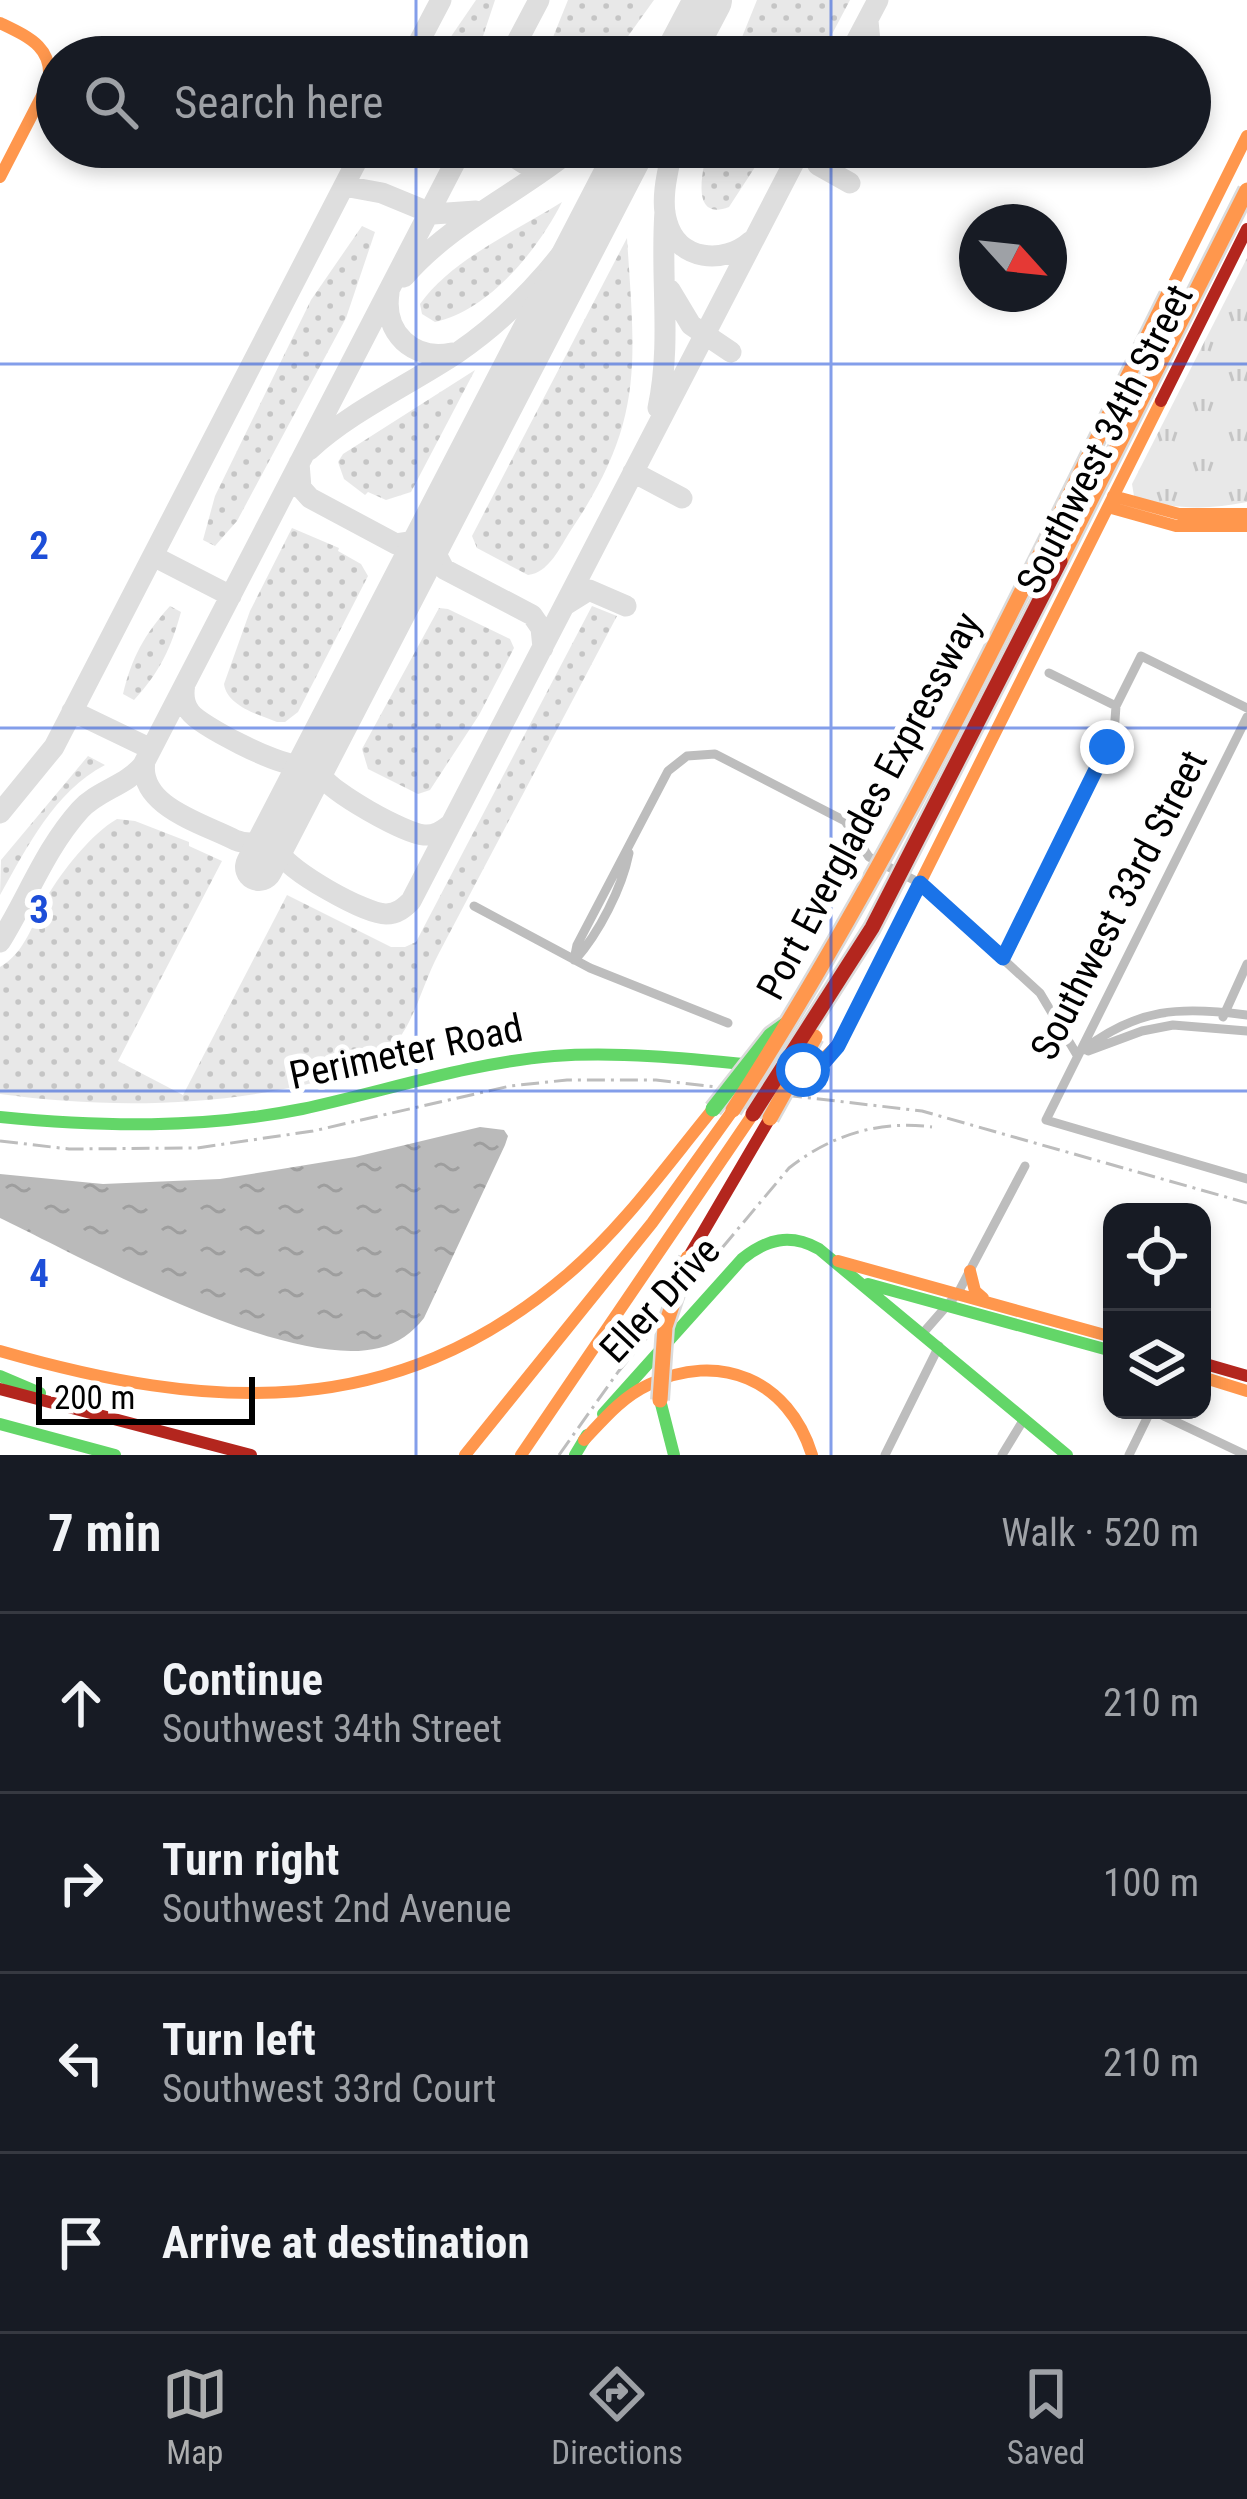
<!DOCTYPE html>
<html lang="en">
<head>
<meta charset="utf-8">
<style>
  body { margin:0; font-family:"Roboto Condensed",sans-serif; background:#242831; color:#f1f3f6 }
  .controls { position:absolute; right:36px; bottom:36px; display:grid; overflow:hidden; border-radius:24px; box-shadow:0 6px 18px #0003 }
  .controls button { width:108px; height:108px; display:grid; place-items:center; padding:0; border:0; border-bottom:3px solid #363941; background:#171b24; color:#f1f3f6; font:60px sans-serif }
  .compass { position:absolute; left:959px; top:204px; width:108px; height:108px; border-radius:50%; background:#171b24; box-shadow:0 6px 18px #0003; rotate:117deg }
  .scale { position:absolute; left:36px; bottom:30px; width:219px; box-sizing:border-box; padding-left:12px; border:6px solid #000; border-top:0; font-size:33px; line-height:42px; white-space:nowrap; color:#000; -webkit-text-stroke:9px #fff; paint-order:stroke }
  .stop { position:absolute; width:36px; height:36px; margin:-27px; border:9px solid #1a73e8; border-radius:50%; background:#fff }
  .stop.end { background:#1a73e8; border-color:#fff; box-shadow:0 3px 12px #0008 }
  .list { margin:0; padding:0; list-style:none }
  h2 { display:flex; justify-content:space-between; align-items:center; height:156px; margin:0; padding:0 48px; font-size:51px }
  h2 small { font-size:39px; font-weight:400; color:#9ea1a6 }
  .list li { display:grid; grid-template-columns:78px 1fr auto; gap:36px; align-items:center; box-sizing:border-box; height:180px; padding:0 48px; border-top:3px solid #363941 }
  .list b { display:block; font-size:45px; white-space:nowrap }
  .list p { margin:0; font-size:39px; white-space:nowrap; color:#9ea1a6 }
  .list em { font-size:39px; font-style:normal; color:#9ea1a6 }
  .icon { flex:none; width:66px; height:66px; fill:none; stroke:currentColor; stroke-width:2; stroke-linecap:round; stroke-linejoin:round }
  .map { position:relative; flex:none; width:1247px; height:1455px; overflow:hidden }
  .search { position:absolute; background:#171b24; box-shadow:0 6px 18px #0003; left:36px; right:36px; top:36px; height:132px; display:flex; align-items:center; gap:30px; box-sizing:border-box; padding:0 42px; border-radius:66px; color:#9ea1a6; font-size:45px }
  .sheet { height:876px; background:#171b24 }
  nav { display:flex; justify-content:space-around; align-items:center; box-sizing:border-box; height:168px; border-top:3px solid #363941; background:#171b24; font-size:33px; color:#9ea1a6 }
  nav a { display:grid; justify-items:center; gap:6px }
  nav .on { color:#adaeaf }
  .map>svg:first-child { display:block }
  .grass { fill:url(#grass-dots) }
  .park { fill:url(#park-tufts) }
  .water { fill:url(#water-ripples) }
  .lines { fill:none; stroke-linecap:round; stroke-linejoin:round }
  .taxiway { stroke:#dedede; stroke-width:21 }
  .runway { stroke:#dedede; stroke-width:48 }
  .street { stroke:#bdbdbd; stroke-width:9 }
  .fast { stroke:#63d668; stroke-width:12 }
  .slow { stroke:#ff974d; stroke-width:12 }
  .jam { stroke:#b3261e; stroke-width:12 }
  .rail { stroke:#bdbdbd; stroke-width:3; stroke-dasharray:18 6 3 6; stroke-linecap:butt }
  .fast-bridge-casing { stroke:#dbdbdb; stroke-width:20; stroke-linecap:butt }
  .slow-bridge-casing { stroke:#dbdbdb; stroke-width:20; stroke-linecap:butt }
  .jam-bridge-casing { stroke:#dbdbdb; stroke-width:20; stroke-linecap:butt }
  .fast-bridge { stroke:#63d668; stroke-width:15 }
  .slow-bridge { stroke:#ff974d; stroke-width:15 }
  .jam-bridge { stroke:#b3261e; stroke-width:15 }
  .route { stroke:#1a73e8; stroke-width:15 }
  .grid { fill:none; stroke:#1d4ed8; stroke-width:3; stroke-opacity:0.55 }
  .labels { text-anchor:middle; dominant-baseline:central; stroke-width:12; stroke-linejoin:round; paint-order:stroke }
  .street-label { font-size:39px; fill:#000; stroke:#fff }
  .grid-label { font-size:39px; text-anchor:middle; font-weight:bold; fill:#1d4ed8; stroke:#fff; stroke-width:12; stroke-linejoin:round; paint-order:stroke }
</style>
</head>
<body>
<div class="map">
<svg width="1247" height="1455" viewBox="0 0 1247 1455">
  <defs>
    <pattern id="grass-dots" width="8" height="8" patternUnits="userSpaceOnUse" patternTransform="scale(3)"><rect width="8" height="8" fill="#e8e8e8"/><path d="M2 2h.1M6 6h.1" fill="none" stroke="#c5c5c5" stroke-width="1.8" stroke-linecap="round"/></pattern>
    <pattern id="park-tufts" width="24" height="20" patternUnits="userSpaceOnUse" patternTransform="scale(3)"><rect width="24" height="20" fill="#e8e8e8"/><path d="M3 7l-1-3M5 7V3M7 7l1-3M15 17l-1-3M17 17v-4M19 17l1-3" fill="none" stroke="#c5c5c5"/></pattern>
    <pattern id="water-ripples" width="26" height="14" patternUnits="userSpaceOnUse" patternTransform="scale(3)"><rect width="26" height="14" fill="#bababa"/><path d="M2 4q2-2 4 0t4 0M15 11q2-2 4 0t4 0" fill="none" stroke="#9e9e9e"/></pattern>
  </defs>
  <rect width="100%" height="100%" fill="#fff"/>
  <path class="grass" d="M 476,0 L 495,0 L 476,57 L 437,57 Z
    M 568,0 L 654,0 L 613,57 L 545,57 Z
    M 757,0 L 850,0 L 820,57 L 734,57 Z
    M 708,147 L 768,147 L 729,207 C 689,222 703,169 708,147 Z
    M 562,202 C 539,248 489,311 435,322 L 422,314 L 420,304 C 452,259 516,231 562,202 Z
    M 362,226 L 375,232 L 346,318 L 237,521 L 215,546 L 203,540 L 215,496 L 311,300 Z
    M 627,238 C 635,363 645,421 571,530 C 560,547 549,573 528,575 L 477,548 L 472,536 Z
    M 475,370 L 411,492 L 386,500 L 368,492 L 365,495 L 344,479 L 338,462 L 343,454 Z
    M 292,528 L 339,548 L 338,551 L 361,564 L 368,576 L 298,712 L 285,722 L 277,722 C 259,715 227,706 224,684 L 250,611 Z
    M 170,606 L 181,612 C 171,648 160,672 134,700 L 123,694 C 132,657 144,635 170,606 Z
    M 592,606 L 617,616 C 558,728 498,841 439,953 C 418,992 414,1034 376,1062 C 357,1076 330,1079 308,1084 C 207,1107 102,1108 0,1094 L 0,967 C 26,952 33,922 47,897 C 62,871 92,833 117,819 L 135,821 L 189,842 L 189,846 L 222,861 L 118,1061 L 183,1095 L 287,895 L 391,947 L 405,947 L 416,942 Z
    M 439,608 L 448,609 L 510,639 L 514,648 L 479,715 L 430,790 L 418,794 L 368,769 L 362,749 Z
    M 88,756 L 105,765 C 54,792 28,846 0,895 L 1,860 Z"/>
  <path class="park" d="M 1247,258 L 1247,502 C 1207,510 1172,510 1134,496 L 1132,484 Z"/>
  <path class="water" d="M 480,1127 L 504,1130 L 508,1136 L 505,1145 L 424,1318 C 412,1333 399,1343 379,1348 C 287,1371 85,1259 0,1218 L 0,1174 L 103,1184 L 220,1179 L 355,1157 Z"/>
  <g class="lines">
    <path class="taxiway" d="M 868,21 L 870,42 L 882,57
      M 411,57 L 441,0
      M 509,57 L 539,0
      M 696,57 L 717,0
      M 848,57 L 878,0
      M 498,147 L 525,164 L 557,160
      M 673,147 C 668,170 660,200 667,222 C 678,261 724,265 751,241
      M 809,147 L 818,165 L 850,183
      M 344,186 L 382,193 L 433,214 L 476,211
      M 404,277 C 451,222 520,193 575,147
      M 670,290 L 691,325 L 731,352
      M 389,293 C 383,333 413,361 452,353
      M 658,408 C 672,342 660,278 665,211
      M 309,450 C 351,411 409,385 457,353 C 526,306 574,243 618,174
      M 299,463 L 301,488 L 310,498 L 396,544 L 423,540 L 439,520
      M 633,472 L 682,498
      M 437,526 L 433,548 L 444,569 L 532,615 L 541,628 L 543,648
      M 153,556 L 231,596
      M 565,605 L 589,590 L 626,606
      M 185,684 C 183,694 183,703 190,712 C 200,726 279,766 295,764 C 307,763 313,757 320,749
      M 72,711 L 151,749
      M 320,749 L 322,776 C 332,793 404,833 424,835 C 436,836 443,830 451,824
      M 145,761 C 137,806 202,823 235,840 C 253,847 267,842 280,827
      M 0,813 L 54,747 L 364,147
      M 280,827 L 280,853 C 289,871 365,914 386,914 C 397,914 404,908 411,901 L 802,147
      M 0,942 C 28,897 45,849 80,810 C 98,790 126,786 143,765 L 463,147"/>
    <path class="runway" d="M 678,57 L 708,0
      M 259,867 L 632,147"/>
    <path class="street" d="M 1049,673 L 1116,706
      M 1247,717 L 1046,1120 L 1247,1179
      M 474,906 L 590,968 L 728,1023
      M 1003,959 L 1114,734 L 1116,706 L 1141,656 L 1247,708
      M 574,960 L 577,945 L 668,771 L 687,756 L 715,754 L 845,821 L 869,857 L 920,883 L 1040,993 L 1077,1055
      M 575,960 C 599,933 622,888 629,853
      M 1223,1017 L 1247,964
      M 1083,1050 C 1138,1008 1180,1006 1247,1015
      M 1088,1051 L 1142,1031 L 1173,1025 L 1247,1031
      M 1202,1322 L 1205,1315
      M 923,1333 L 958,1293 L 1025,1166
      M 1151,1410 L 1246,1455
      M 885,1455 L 939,1346
      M 1002,1455 L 1024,1419
      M 1129,1455 L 1151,1410"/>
    <path class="fast" d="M 0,1117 C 101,1127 202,1129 302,1109 C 386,1091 468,1063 554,1056 C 626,1051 702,1060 774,1067
      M 868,1284 L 1112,1351
      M 0,1376 L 40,1393
      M 660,1400 L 674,1455
      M 603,1414 L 742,1259 C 767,1239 790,1233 819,1249 L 1067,1455
      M 0,1424 L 115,1455
      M 575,1455 L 587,1435"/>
    <path class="slow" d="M 0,23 C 29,37 55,48 48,84 L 0,177
      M 1168,295 L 1247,136
      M 1113,496 L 1179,514 L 1247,514
      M 1108,507 L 1176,526 L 1247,526
      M 774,1067 C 807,1070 821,1066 842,1039 L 1161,401
      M 838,1261 L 1112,1337
      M 970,1271 L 975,1291 L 983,1298
      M 0,1351 C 209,1411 393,1424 568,1274 C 624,1226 667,1165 713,1109
      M 1202,1377 L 1247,1391
      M 584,1440 C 603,1420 622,1397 648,1385 C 719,1350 789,1380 812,1455
      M 465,1455 L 652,1223 L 733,1110
      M 521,1455 L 753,1114"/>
    <path class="jam" d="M 1161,401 L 1247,229
      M 688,1258 L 770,1118
      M 1202,1363 L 1247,1376
      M 0,1389 L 251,1455"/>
    <path class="rail" d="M 0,1141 L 69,1149 L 197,1148 L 313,1131 L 510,1086 L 567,1080 L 656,1080 L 922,1111 L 1247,1203
      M 559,1455 L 618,1372 L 789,1168 C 831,1135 879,1120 932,1127"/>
    <g class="fast-bridge-casing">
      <path id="fast-bridge" d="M 713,1109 L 771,1035 L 785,1025"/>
    </g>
    <g class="slow-bridge-casing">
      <path id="slow-bridge" d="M 1060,561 L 1247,190
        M 733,1110 C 901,850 1031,572 1168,295
        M 770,1118 L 815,1037
        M 660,1400 L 665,1327 L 688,1258"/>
    </g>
    <g class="jam-bridge-casing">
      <path id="jam-bridge" d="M 753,1114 L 872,928 L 1060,561"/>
    </g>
    <use href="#fast-bridge" class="fast-bridge"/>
    <use href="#slow-bridge" class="slow-bridge"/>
    <use href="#jam-bridge" class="jam-bridge"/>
  </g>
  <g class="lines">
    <path class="route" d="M 803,1070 L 825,1061 L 838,1046 L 920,883 L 1003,958 L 1107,747"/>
  </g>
  <path class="grid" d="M 416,0 L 416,57M 831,0 L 831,57M 416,147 L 416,1455M 831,147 L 831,1455M 0,364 L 1247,364M 0,728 L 1247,728M 0,1091 L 1247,1091"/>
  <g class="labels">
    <g class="street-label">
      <text transform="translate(1105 439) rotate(-63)">Southwest 34th Street</text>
      <text transform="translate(869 806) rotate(-62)">Port Everglades Expressway</text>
      <text transform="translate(1119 905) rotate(-63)">Southwest 33rd Street</text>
      <text transform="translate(406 1052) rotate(-12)">Perimeter Road</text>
      <text transform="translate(660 1300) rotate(-47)">Eller Drive</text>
    </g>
  </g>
  <g class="grid-label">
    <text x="39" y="559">2</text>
    <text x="39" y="923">3</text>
    <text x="39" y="1287">4</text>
  </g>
</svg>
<div class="controls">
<button><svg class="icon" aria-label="locate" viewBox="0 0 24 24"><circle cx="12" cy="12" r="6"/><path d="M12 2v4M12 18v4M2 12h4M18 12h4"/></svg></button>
<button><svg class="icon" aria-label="layers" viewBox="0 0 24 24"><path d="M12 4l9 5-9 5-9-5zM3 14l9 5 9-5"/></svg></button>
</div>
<svg class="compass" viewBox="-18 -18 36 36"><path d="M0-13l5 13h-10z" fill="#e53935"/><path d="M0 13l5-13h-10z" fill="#9ea1a6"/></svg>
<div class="scale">200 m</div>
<div class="stop" style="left:803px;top:1070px"></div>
<div class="stop end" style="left:1107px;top:747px"></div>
<div class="search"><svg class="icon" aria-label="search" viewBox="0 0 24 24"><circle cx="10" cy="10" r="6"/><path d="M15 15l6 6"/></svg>Search here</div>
</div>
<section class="sheet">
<h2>7 min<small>Walk · 520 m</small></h2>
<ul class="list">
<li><svg class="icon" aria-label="ahead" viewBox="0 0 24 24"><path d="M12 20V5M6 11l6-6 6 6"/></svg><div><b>Continue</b><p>Southwest 34th Street</p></div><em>210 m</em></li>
<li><svg class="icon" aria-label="right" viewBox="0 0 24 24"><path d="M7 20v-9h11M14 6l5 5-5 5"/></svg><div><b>Turn right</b><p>Southwest 2nd Avenue</p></div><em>100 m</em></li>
<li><svg class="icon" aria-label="left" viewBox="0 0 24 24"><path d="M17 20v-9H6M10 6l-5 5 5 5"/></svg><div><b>Turn left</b><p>Southwest 33rd Court</p></div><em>210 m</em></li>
<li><svg class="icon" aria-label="arrive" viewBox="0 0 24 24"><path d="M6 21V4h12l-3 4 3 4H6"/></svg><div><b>Arrive at destination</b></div></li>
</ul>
</section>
<nav>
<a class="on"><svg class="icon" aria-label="map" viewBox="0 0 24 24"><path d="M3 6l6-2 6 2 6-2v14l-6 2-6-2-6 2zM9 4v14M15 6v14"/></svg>Map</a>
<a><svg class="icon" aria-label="directions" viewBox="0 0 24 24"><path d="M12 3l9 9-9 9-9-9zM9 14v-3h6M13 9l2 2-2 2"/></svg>Directions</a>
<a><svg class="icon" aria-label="saved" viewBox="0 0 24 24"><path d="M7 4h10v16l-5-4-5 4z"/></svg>Saved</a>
</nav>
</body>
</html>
